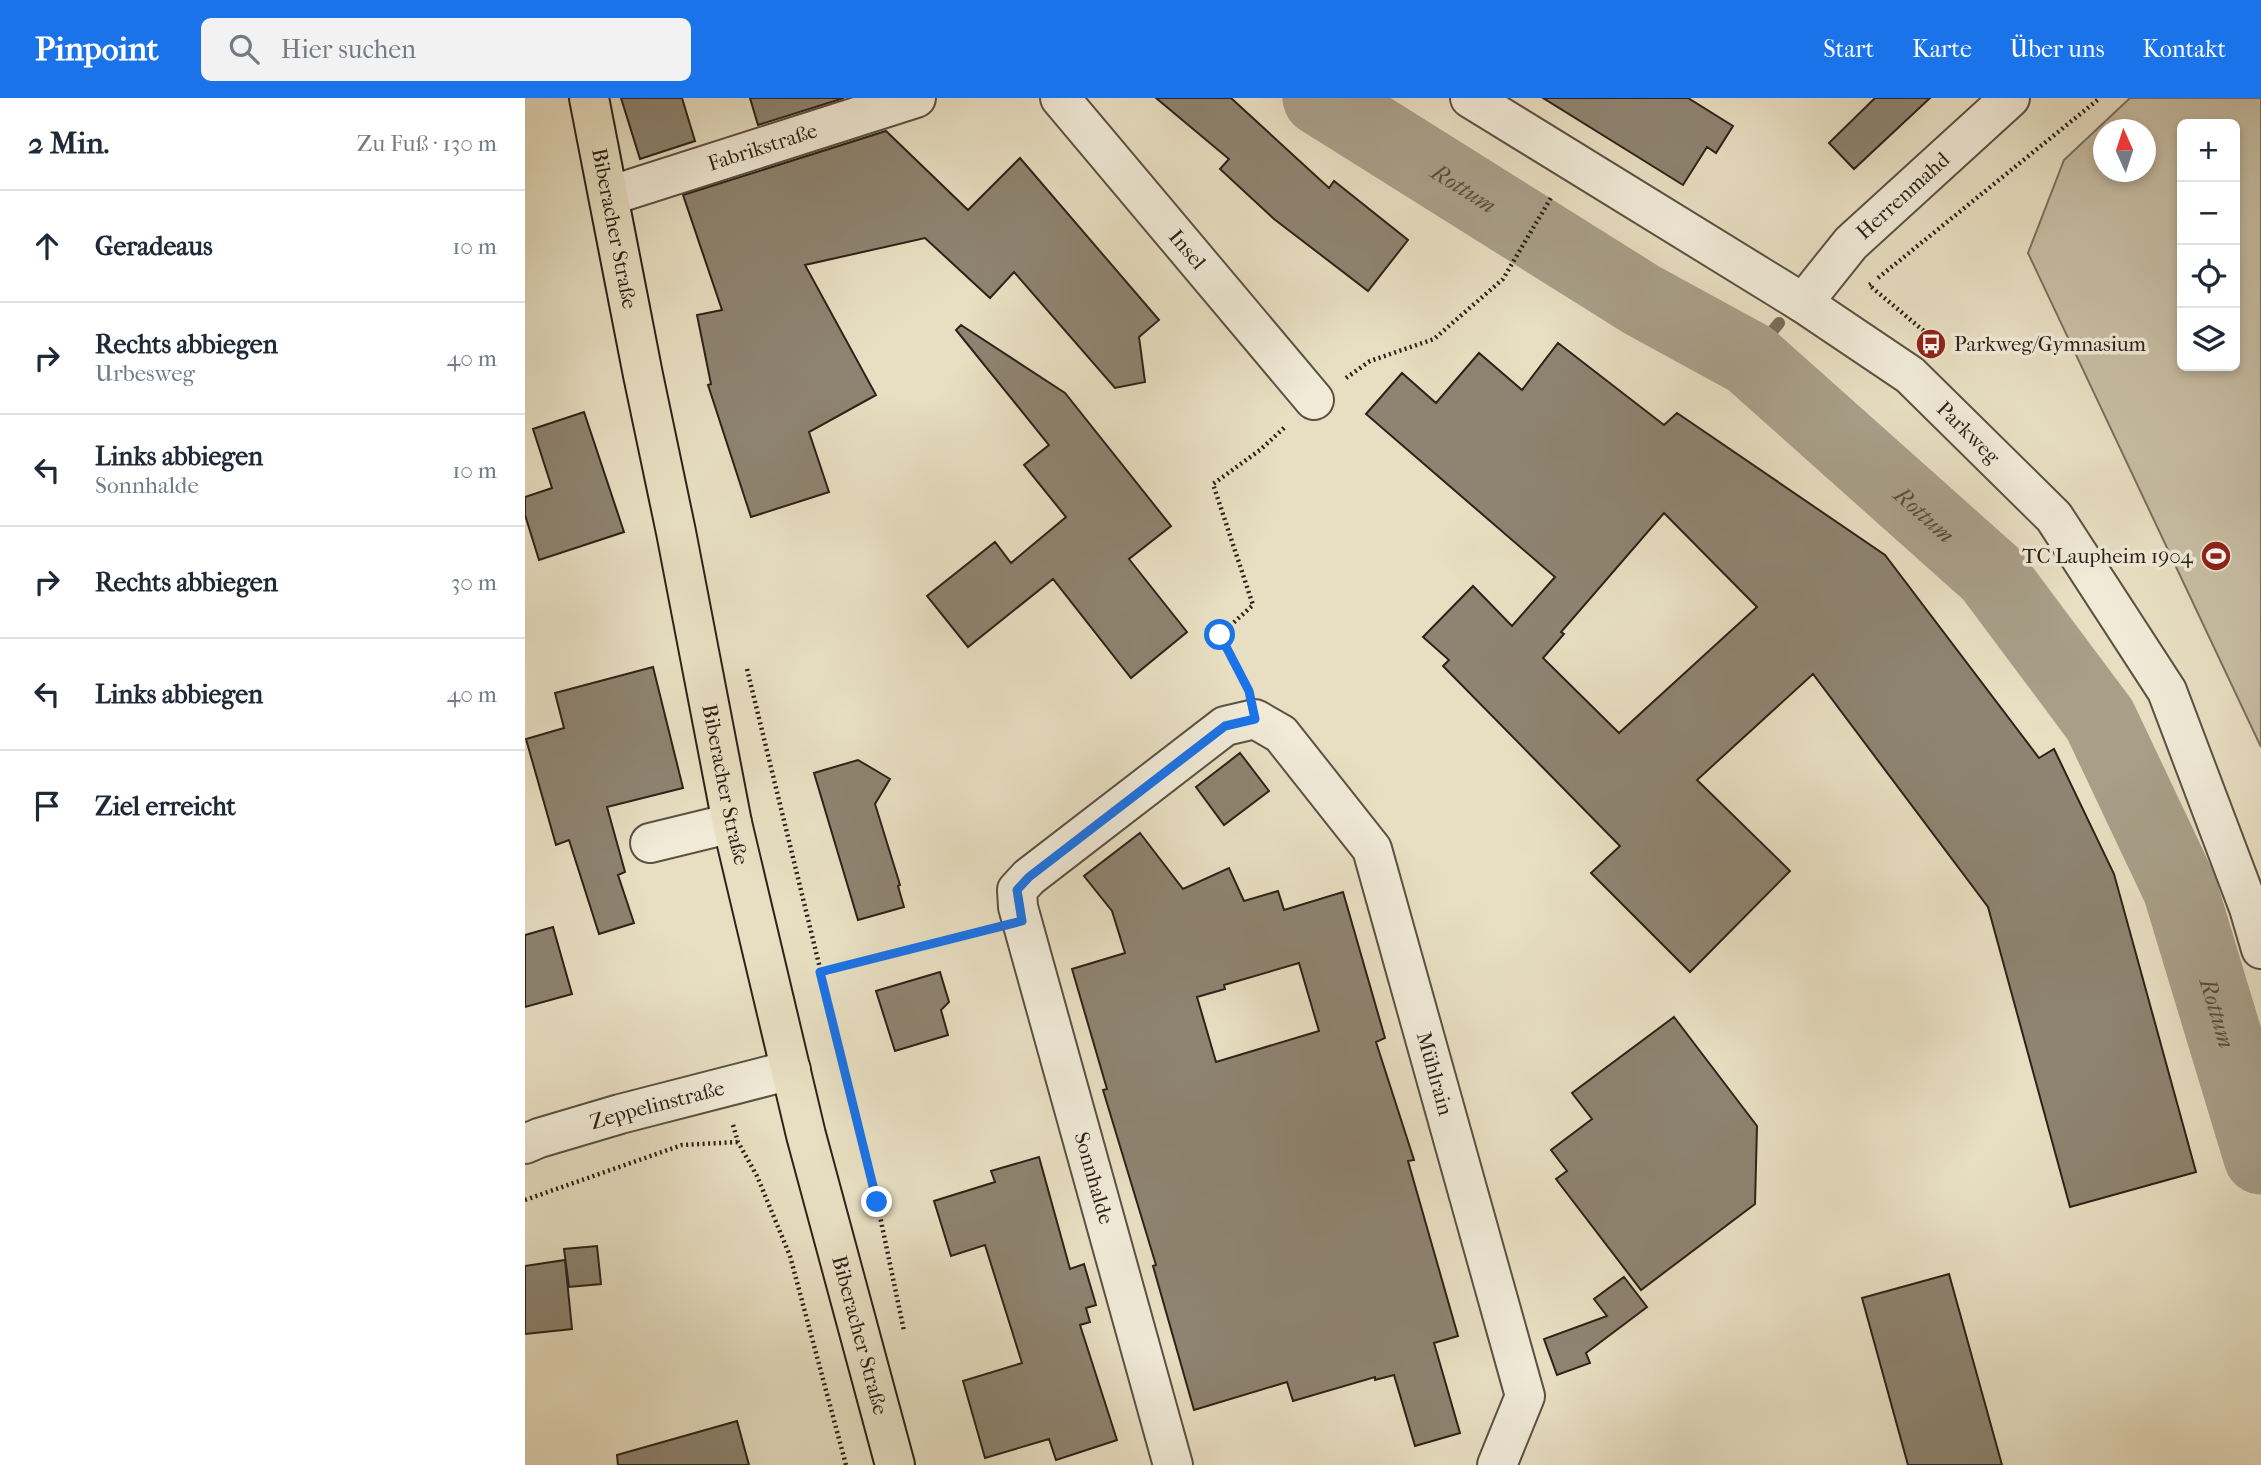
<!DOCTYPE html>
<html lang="de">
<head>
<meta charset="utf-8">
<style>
  body { margin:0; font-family:"IM FELL French Canon",serif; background:#f2f2f3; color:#1f2937 }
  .controls { position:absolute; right:21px; top:21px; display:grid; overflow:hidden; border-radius:10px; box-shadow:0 4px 10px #0003 }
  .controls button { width:63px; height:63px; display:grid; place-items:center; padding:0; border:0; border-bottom:2px solid #e0e1e3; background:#fff; color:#1f2937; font:35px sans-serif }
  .compass { position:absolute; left:1568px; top:21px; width:63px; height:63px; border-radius:50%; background:#fff; box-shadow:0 4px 10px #0003; rotate:357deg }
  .stop { position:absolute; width:21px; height:21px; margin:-16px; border:5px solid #1a73e8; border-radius:50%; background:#fff }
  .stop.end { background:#1a73e8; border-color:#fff; box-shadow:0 2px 7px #0008 }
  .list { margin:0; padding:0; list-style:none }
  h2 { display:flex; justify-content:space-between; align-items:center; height:91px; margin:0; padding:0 28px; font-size:30px }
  h2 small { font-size:23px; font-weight:400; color:#747a83 }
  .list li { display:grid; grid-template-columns:46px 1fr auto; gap:21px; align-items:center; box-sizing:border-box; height:112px; padding:0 28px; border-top:2px solid #e0e1e3 }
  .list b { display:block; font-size:26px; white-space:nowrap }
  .list p { margin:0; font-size:23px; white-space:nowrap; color:#747a83 }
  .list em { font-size:23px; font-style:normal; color:#747a83 }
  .icon { flex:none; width:38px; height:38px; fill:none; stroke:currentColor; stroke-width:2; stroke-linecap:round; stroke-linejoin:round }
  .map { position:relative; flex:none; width:1736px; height:1367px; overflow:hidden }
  header { display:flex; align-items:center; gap:42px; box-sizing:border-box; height:98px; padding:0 35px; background:#1a73e8; color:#fff }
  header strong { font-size:33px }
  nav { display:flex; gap:38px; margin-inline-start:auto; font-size:24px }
  .search { width:490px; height:63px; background:#f2f2f3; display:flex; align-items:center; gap:18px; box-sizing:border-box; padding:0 24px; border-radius:10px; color:#747a83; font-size:26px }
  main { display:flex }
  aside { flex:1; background:#fff }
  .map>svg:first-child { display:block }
  .green { fill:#c8bfa5; stroke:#7a705f; stroke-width:2; fill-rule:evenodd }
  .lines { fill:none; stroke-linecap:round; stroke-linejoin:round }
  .stream { stroke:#766d5c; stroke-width:12 }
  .river { stroke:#a89f89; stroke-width:75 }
  .building { fill:#8e8471; stroke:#2c2219; stroke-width:2; fill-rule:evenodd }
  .minor-casing { stroke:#5b5143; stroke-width:42 }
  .major-casing { stroke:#2c2219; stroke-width:42 }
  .path { stroke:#2c2219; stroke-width:4.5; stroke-dasharray:2 3.5; stroke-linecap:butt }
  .minor { stroke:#f0ead7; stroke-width:38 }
  .major { stroke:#e8dfc2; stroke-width:38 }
  .route { stroke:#1a73e8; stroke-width:9 }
  .labels { text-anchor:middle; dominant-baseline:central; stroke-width:7; stroke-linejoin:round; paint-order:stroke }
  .street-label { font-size:21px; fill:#2c2219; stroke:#f0ead7 }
  .poi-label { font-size:21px; fill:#2c2219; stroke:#f0ead7; text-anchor:start }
  .water-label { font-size:23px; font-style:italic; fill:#574e40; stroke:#f0ead7 }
</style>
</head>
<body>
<header>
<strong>Pinpoint</strong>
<div class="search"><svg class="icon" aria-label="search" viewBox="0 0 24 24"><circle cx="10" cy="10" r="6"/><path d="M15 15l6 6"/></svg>Hier suchen</div>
<nav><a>Start</a><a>Karte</a><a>Über uns</a><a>Kontakt</a></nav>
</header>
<main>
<aside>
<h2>2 Min.<small>Zu Fuß · 130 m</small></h2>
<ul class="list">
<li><svg class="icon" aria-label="ahead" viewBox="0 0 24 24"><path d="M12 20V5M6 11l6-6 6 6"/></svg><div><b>Geradeaus</b></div><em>10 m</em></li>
<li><svg class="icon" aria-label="right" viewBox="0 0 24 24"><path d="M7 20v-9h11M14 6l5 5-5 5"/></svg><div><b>Rechts abbiegen</b><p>Urbesweg</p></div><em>40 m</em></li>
<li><svg class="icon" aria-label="left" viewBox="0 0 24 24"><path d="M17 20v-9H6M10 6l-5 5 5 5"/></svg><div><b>Links abbiegen</b><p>Sonnhalde</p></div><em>10 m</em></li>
<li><svg class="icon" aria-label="right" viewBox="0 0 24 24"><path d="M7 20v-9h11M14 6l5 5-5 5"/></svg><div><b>Rechts abbiegen</b></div><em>30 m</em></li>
<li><svg class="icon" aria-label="left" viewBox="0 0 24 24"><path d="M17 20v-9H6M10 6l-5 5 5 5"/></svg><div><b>Links abbiegen</b></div><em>40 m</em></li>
<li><svg class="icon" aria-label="arrive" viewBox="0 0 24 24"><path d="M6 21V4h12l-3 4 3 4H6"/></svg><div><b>Ziel erreicht</b></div></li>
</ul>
</aside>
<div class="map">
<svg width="1736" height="1367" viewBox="0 0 1736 1367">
  <rect width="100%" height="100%" fill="#e8dfc2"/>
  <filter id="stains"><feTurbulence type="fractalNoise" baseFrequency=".00286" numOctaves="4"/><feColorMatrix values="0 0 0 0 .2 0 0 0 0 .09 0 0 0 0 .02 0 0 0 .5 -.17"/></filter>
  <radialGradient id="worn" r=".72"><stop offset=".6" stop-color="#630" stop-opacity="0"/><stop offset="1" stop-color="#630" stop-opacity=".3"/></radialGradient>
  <path class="green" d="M 1605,0 L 1736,0 L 1736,649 L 1503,155 L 1539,62 ZM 1657,26 L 1710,26 L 1710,268 L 1657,268 ZM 1578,32 L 1620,32 L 1620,74 L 1578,74 Z"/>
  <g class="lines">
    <path class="stream" d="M 1225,261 L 1254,225"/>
    <path class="river" id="s1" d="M 795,0 L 1117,202 L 1225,261 L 1466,476 L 1575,622 L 1655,791 L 1736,1059"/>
  </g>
  <path class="building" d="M 96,0 L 157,0 L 170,43 L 115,61 Z
    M 225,0 L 319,0 L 233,27 Z
    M 631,0 L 706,0 L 804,90 L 809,83 L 883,142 L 843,193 L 749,121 L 695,71 L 704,61 Z
    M 1018,0 L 1163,0 L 1208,28 L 1191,55 L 1182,49 L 1158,87 Z
    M 1350,0 L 1405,0 L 1329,71 L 1304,45 Z
    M 361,33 L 443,112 L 495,60 L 634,222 L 614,239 L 620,284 L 590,290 L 489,174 L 465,200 L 400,140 L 280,167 L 351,297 L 284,334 L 304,394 L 226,419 L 183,287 L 186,286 L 172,217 L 197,212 L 158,97 Z
    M 436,227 L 540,295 L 646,428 L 604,461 L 662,534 L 606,580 L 528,481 L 443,549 L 402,498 L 470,444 L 486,465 L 541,419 L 499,367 L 524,347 L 431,232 Z
    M 1033,245 L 1139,327 L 1152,315 L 1360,457 L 1514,660 L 1529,651 L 1589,776 L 1671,1074 L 1545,1109 L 1463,809 L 1288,576 L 1172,682 L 1265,773 L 1165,874 L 1066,775 L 1095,748 L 918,568 L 924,562 L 898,539 L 948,488 L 987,528 L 1030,479 L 841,316 L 877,275 L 911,305 L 954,255 L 997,292 ZM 1139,415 L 1232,509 L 1094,635 L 1018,560 L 1039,536 L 1036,534 Z
    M 59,314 L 99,434 L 14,462 L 0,417 L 0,399 L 27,390 L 8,331 Z
    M 128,569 L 158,690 L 82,709 L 100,774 L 93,777 L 109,825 L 74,836 L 44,742 L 31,747 L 1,641 L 39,630 L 30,595 Z
    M 715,655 L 744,693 L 699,727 L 671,689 Z
    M 333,662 L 365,681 L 350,706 L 375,787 L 373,788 L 379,809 L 333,822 L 289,675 Z
    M 615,735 L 658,791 L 704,770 L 719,803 L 753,793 L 759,812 L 818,794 L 860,940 L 851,944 L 889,1062 L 883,1063 L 933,1238 L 909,1245 L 935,1335 L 890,1348 L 869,1277 L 850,1282 L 850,1279 L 768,1303 L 762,1284 L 669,1312 L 628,1168 L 631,1167 L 578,992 L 582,991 L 547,871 L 600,855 L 587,813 L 559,778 ZM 774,865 L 794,933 L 691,964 L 672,899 L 700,891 L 699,887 Z
    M 28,829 L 47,896 L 0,909 L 0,837 Z
    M 415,874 L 424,904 L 416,912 L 423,937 L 370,953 L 351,893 Z
    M 1149,919 L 1232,1028 L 1230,1106 L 1116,1192 L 1031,1081 L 1042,1073 L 1026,1052 L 1067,1021 L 1047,995 Z
    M 514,1059 L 545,1171 L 559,1166 L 571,1207 L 561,1210 L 565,1224 L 555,1227 L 592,1342 L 531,1362 L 524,1341 L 460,1360 L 438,1283 L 497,1265 L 460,1147 L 426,1158 L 409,1103 L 470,1084 L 466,1073 Z
    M 72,1148 L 76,1186 L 44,1189 L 39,1151 Z
    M 40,1162 L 47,1231 L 0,1236 L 0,1168 Z
    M 1424,1176 L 1477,1367 L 1383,1367 L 1337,1200 Z
    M 1099,1179 L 1122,1209 L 1061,1255 L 1065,1265 L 1032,1277 L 1019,1241 L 1082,1218 L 1069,1201 Z
    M 212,1323 L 224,1367 L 93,1367 L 92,1357 Z"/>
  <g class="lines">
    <g class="minor-casing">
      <g id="minor">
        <path id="s2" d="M 535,0 L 789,302"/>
        <path id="s3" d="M 945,0 L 1278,205 L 1385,277 L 1529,419 L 1642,593 L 1724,810 L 1736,851"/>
        <path id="s4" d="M 84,98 L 391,0"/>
        <path id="s5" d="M 1278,205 L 1326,145 L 1485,0"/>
        <path d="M 125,745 L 207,725"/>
        <path id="s6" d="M 0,1046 L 14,1040 L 95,1016 L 266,972"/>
        <path id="s7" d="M 648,1367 L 493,809 L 492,792 L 504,779 L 700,628 L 730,621 L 756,636 L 847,751 L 1000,1298 L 972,1367"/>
      </g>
    </g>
    <g class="major-casing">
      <g id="major">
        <path id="s8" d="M 64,0 L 118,277 L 151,434 L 207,725 L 281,1037 L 370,1367"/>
      </g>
    </g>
    <path class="path" d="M 1353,180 L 1575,0
      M 1346,186 L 1344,187 L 1406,239
      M 821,280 L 845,263 L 909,241 L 978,181 L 1027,98
      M 222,571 L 352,1104 L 379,1233
      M 719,584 L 695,537 L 728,507 L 688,386 L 735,352 L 760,329
      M 295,874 L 459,832
      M 208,1027 L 213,1044 L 232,1078 L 265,1158 L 321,1367
      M 0,1102 L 157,1047 L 213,1044"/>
    <use href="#minor" class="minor"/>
    <use href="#major" class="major"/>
  </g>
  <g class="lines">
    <path class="route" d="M 352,1104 L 295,874 L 497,823 L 492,792 L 504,779 L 700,628 L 730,621 L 724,593 L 695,537"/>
  </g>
  <defs>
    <g id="bus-disc" transform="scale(1.575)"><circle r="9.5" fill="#8f2418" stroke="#f0ead7"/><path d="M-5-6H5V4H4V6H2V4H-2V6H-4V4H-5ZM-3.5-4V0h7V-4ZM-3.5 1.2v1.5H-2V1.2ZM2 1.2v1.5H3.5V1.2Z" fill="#fff"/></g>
    <g id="stadium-disc" transform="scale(1.575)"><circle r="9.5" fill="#8f2418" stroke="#f0ead7"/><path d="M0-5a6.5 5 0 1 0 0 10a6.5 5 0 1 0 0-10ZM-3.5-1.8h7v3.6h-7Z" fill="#fff"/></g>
  </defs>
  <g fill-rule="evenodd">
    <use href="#bus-disc" x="1406" y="246"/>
    <use href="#stadium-disc" x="1691" y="458"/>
  </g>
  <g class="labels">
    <g class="street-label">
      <text stroke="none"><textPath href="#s4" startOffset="161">Fabrikstraße</textPath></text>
      <text stroke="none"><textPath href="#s5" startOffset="147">Herrenmahd</textPath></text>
      <text stroke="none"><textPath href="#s8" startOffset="133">Biberacher Straße</textPath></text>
      <text stroke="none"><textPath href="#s2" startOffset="198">Insel</textPath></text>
      <text stroke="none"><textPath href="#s3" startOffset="602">Parkweg</textPath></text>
      <text stroke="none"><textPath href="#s8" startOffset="700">Biberacher Straße</textPath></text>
      <text stroke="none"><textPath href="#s7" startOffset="1302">Mühlrain</textPath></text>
      <text stroke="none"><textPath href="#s6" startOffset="138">Zeppelinstraße</textPath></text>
      <text transform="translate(569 1080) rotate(74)">Sonnhalde</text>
      <text stroke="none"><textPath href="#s8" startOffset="1267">Biberacher Straße</textPath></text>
    </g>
    <g class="poi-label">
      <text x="1429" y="246">Parkweg/Gymnasium</text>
      <text x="1668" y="458" text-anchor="end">TC Laupheim 1904</text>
    </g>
    <g class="water-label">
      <text stroke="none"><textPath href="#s1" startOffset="170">Rottum</textPath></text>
      <text stroke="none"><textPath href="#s1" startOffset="737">Rottum</textPath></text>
      <text stroke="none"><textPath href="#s1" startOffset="1325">Rottum</textPath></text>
    </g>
  </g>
  <rect width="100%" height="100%" filter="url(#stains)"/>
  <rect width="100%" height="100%" fill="url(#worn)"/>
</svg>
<div class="controls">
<button>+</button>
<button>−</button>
<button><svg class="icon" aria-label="locate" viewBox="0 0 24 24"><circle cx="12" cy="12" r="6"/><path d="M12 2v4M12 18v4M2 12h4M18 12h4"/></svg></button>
<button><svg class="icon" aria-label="layers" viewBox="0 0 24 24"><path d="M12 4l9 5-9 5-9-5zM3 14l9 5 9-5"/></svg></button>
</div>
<svg class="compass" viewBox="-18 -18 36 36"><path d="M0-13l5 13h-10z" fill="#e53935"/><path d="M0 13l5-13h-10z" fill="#747a83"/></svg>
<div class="stop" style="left:695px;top:537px"></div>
<div class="stop end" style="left:352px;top:1104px"></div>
</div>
</main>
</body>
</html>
